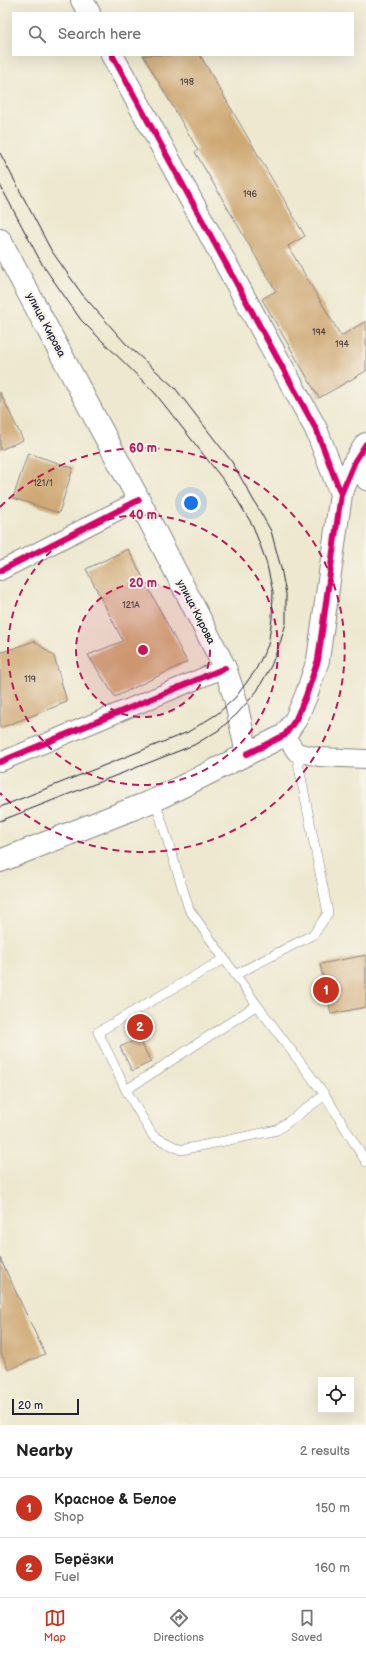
<!DOCTYPE html>
<html lang="en">
<head>
<meta charset="utf-8">
<style>
  body { margin:0; font-family:"Balsamiq Sans",sans-serif; background:#f6f6f6; color:#222 }
  .controls { position:absolute; right:12px; bottom:12px; display:grid; overflow:hidden; border-radius:0px; box-shadow:0 4px 16px #0002 }
  .controls button { width:36px; height:36px; display:grid; place-items:center; padding:0; border:0; border-bottom:1px solid #e0e0e0; background:#fff; color:#222; font:20px sans-serif }
  .scale { position:absolute; left:12px; bottom:10px; width:67px; box-sizing:border-box; padding-left:4px; border:2px solid #22223b; border-top:0; font-size:11px; line-height:14px; white-space:nowrap; color:#22223b; -webkit-text-stroke:3px #f7f3e8; paint-order:stroke }
  .you { position:absolute; left:191px; top:503px; width:14px; height:14px; margin:-10px; border:3px solid #fff; border-radius:50%; background:#1a73e8; box-shadow:0 0 0 6px #1a73e833 }
  .badge { display:grid; place-items:center; width:26px; height:26px; border-radius:50%; background:#c8321e; color:#fff; font-size:13px; font-weight:700 }
  .pin { position:absolute; translate:-50% -50%; border:2px solid #fff; box-shadow:0 1px 4px #0006 }
  .list { margin:0; padding:0; list-style:none }
  h2 { display:flex; justify-content:space-between; align-items:center; height:52px; margin:0; padding:0 16px; font-size:17px }
  h2 small { font-size:13px; font-weight:400; color:#767676 }
  .list li { display:grid; grid-template-columns:26px 1fr auto; gap:12px; align-items:center; box-sizing:border-box; height:60px; padding:0 16px; border-top:1px solid #e0e0e0 }
  .list b { display:block; font-size:15px; white-space:nowrap }
  .list p { margin:0; font-size:13px; white-space:nowrap; color:#767676 }
  .list em { font-size:13px; font-style:normal; color:#767676 }
  .icon { flex:none; width:22px; height:22px; fill:none; stroke:currentColor; stroke-width:2; stroke-linecap:round; stroke-linejoin:round }
  .map { position:relative; flex:none; width:366px; height:1425px; overflow:hidden }
  .search { position:absolute; background:#fff; box-shadow:0 4px 16px #0002; left:12px; right:12px; top:12px; height:44px; display:flex; align-items:center; gap:10px; box-sizing:border-box; padding:0 14px; border-radius:0px; color:#767676; font-size:15px }
  .sheet { height:172px; background:#fff }
  nav { display:flex; justify-content:space-around; align-items:center; box-sizing:border-box; height:56px; border-top:1px solid #e0e0e0; background:#fff; font-size:11px; color:#767676 }
  nav a { display:grid; justify-items:center; gap:2px }
  nav .on { color:#c8321e }
  .map>svg:first-child { display:block }
  .building { fill:#cea873 }
  .lines { fill:none; stroke-linecap:round; stroke-linejoin:round }
  .service-casing { stroke:#888585; stroke-width:10 }
  .minor-casing { stroke:#888585; stroke-width:20 }
  .tertiary-casing { stroke:#888585; stroke-width:24 }
  .secondary-casing { stroke:#888585; stroke-width:24 }
  .service { stroke:#fff; stroke-width:9 }
  .minor { stroke:#fff; stroke-width:18 }
  .tertiary { stroke:#fff; stroke-width:22 }
  .secondary { stroke:#fff; stroke-width:22 }
  .tram { stroke:#22223b; stroke-width:1 }
  .cycleway-casing { stroke:#f7f3e8; stroke-width:8 }
  .cycleway { stroke:#d6006c; stroke-width:6 }
  .ring { fill:none; stroke:#c2185b; stroke-width:2; stroke-dasharray:7 5 }
  .labels { text-anchor:middle; dominant-baseline:central; stroke-width:4; stroke-linejoin:round; paint-order:stroke }
  .number-label { font-size:9px; fill:#4d4449 }
  .street-label { font-size:11px; fill:#22223b; stroke:#f7f3e8 }
  .centre { fill:#c2185b; stroke:#f7f3e8; stroke-width:2 }
  .ring-label { font-size:12px; text-anchor:middle; font-weight:bold; fill:#c2185b; stroke:#f7f3e8; stroke-width:4; stroke-linejoin:round; paint-order:stroke }
</style>
</head>
<body>
<div class="map">
<svg width="366" height="1425" viewBox="0 0 366 1425">
  <rect width="100%" height="100%" fill="#f7f3e8"/>
  <filter id="ink" filterUnits="userSpaceOnUse"><feTurbulence type="fractalNoise" baseFrequency=".025" numOctaves="2"/><feDisplacementMap in="SourceGraphic" scale="8" xChannelSelector="R" yChannelSelector="G"/><feConvolveMatrix kernelMatrix="1 2 1 2 8 2 1 2 1" color-interpolation-filters="sRGB"/></filter>
  <filter id="wash" filterUnits="userSpaceOnUse"><feTurbulence type="fractalNoise" baseFrequency=".012" numOctaves="4" result="noise"/><feDisplacementMap in="SourceGraphic" scale="16" xChannelSelector="R" yChannelSelector="G"/><feGaussianBlur stdDeviation="0.9" result="paint"/><feColorMatrix in="noise" values="0 0 0 0 0 0 0 0 0 0 0 0 0 0 0 0 0 1.4 0 .05"/><feComposite in="paint" operator="in"/></filter>
  <g filter="url(#wash)">
    <rect width="100%" height="100%" fill="#ede8cf"/>
    <g id="blocks">
      <path class="building" d="M 143,55 L 200,55 L 305,236 L 288,246 L 341,336 L 366,321 L 366,371 L 319,398 L 262,299 L 276,291 L 195,152 L 198,150 Z
        M 0,392 L 23,440 L 0,450 Z
        M 28,453 L 73,468 L 59,513 L 13,498 Z
        M 128,549 L 187,662 L 115,697 L 88,655 L 123,641 L 86,569 Z
        M 34,641 L 54,656 L 67,702 L 0,728 L 0,653 Z
        M 366,955 L 366,1007 L 331,1014 L 320,964 Z
        M 139,1038 L 151,1062 L 132,1071 L 120,1047 Z
        M 0,1258 L 45,1354 L 9,1370 L 0,1351 Z"/>
    </g>
  </g>
  <g filter="url(#ink)">
    <use href="#blocks" fill-opacity="0" stroke="#888585" stroke-width="1"/>
    <g class="lines">
      <g class="service-casing">
        <path id="service" d="M 155,800 L 189,909 L 257,1005 L 325,1095 L 366,1162
          M 224,959 L 98,1032 L 126,1090 L 153,1136 L 181,1150 L 277,1130 L 325,1095
          M 235,975 L 314,934 L 328,913 L 296,752
          M 126,1090 L 257,1005"/>
      </g>
      <g class="minor-casing">
        <path id="minor" d="M 355,461 L 366,481
          M 0,571 L 139,500
          M 285,735 L 296,752 L 319,757 L 366,759
          M 0,762 L 225,668"/>
      </g>
      <g class="tertiary-casing">
        <path id="tertiary" d="M 82,0 L 89,13
          M 112,55 L 316,429 L 341,494
          M 247,754 L 285,735 L 296,719 L 306,696 L 318,660 L 341,494 L 355,461 L 366,444"/>
      </g>
      <g class="secondary-casing">
        <path id="secondary" d="M 0,240 L 139,500 L 225,668 L 235,698 L 247,754 L 155,800 L 0,861"/>
      </g>
      <use href="#service" class="service"/>
      <use href="#minor" class="minor"/>
      <use href="#tertiary" class="tertiary"/>
      <use href="#secondary" class="secondary"/>
      <path class="tram" d="M 0,153 L 51,250 L 82,294 L 126,344 L 175,388 L 232,462 L 271,531 L 281,568 L 286,594 L 286,623 L 281,640 L 271,666 L 257,691 L 237,714 L 219,730 L 194,745 L 0,821
        M 0,185 L 42,264 L 81,320 L 155,393 L 232,491 L 253,526 L 266,561 L 273,592 L 272,618 L 268,645 L 255,671 L 235,698 L 217,714 L 188,732 L 0,807"/>
      <g class="cycleway-casing">
        <path id="cycleway" d="M 112,55 L 316,429 L 341,494
          M 0,571 L 139,500
          M 247,754 L 285,735 L 296,719 L 306,696 L 318,660 L 341,494 L 355,461 L 366,444
          M 0,762 L 225,668"/>
      </g>
      <use href="#cycleway" class="cycleway"/>
    </g>
  </g>
  <circle cx="143" cy="650" r="67" fill="#c2185b" fill-opacity=".12"/>
  <g class="ring">
    <circle cx="143" cy="650" r="67"/>
    <circle cx="143" cy="650" r="135"/>
    <path d="M0 507A202 202 0 1 1 0 793"/>
  </g>
  <g class="labels">
    <g class="number-label">
      <text x="187" y="82">198</text>
      <text x="250" y="194">196</text>
      <text x="319" y="332">194</text>
      <text x="342" y="344">194</text>
      <text x="43" y="483">121/1</text>
      <text x="131" y="605">121А</text>
      <text x="30" y="679">119</text>
    </g>
    <g class="street-label">
      <text transform="translate(46 325) rotate(62)">улица Кирова</text>
      <text transform="translate(196 612) rotate(63)">улица Кирова</text>
    </g>
  </g>
  <circle cx="143" cy="650" r="6" class="centre"/>
  <g class="ring-label">
    <text x="143" y="452">60 m</text>
    <text x="143" y="519">40 m</text>
    <text x="143" y="587">20 m</text>
  </g>
</svg>
<div class="controls">
<button><svg class="icon" aria-label="locate" viewBox="0 0 24 24"><circle cx="12" cy="12" r="6"/><path d="M12 2v4M12 18v4M2 12h4M18 12h4"/></svg></button>
</div>
<div class="scale">20 m</div>
<div class="you"></div>
<div class="pin badge" style="left:326px;top:990px">1</div>
<div class="pin badge" style="left:140px;top:1027px">2</div>
<div class="search"><svg class="icon" aria-label="search" viewBox="0 0 24 24"><circle cx="10" cy="10" r="6"/><path d="M15 15l6 6"/></svg>Search here</div>
</div>
<section class="sheet">
<h2>Nearby<small>2 results</small></h2>
<ul class="list">
<li><span class="badge">1</span><div><b>Красное &amp; Белое</b><p>Shop</p></div><em>150 m</em></li>
<li><span class="badge">2</span><div><b>Берёзки</b><p>Fuel</p></div><em>160 m</em></li>
</ul>
</section>
<nav>
<a class="on"><svg class="icon" aria-label="map" viewBox="0 0 24 24"><path d="M3 6l6-2 6 2 6-2v14l-6 2-6-2-6 2zM9 4v14M15 6v14"/></svg>Map</a>
<a><svg class="icon" aria-label="directions" viewBox="0 0 24 24"><path d="M12 3l9 9-9 9-9-9zM9 14v-3h6M13 9l2 2-2 2"/></svg>Directions</a>
<a><svg class="icon" aria-label="saved" viewBox="0 0 24 24"><path d="M7 4h10v16l-5-4-5 4z"/></svg>Saved</a>
</nav>
</body>
</html>
